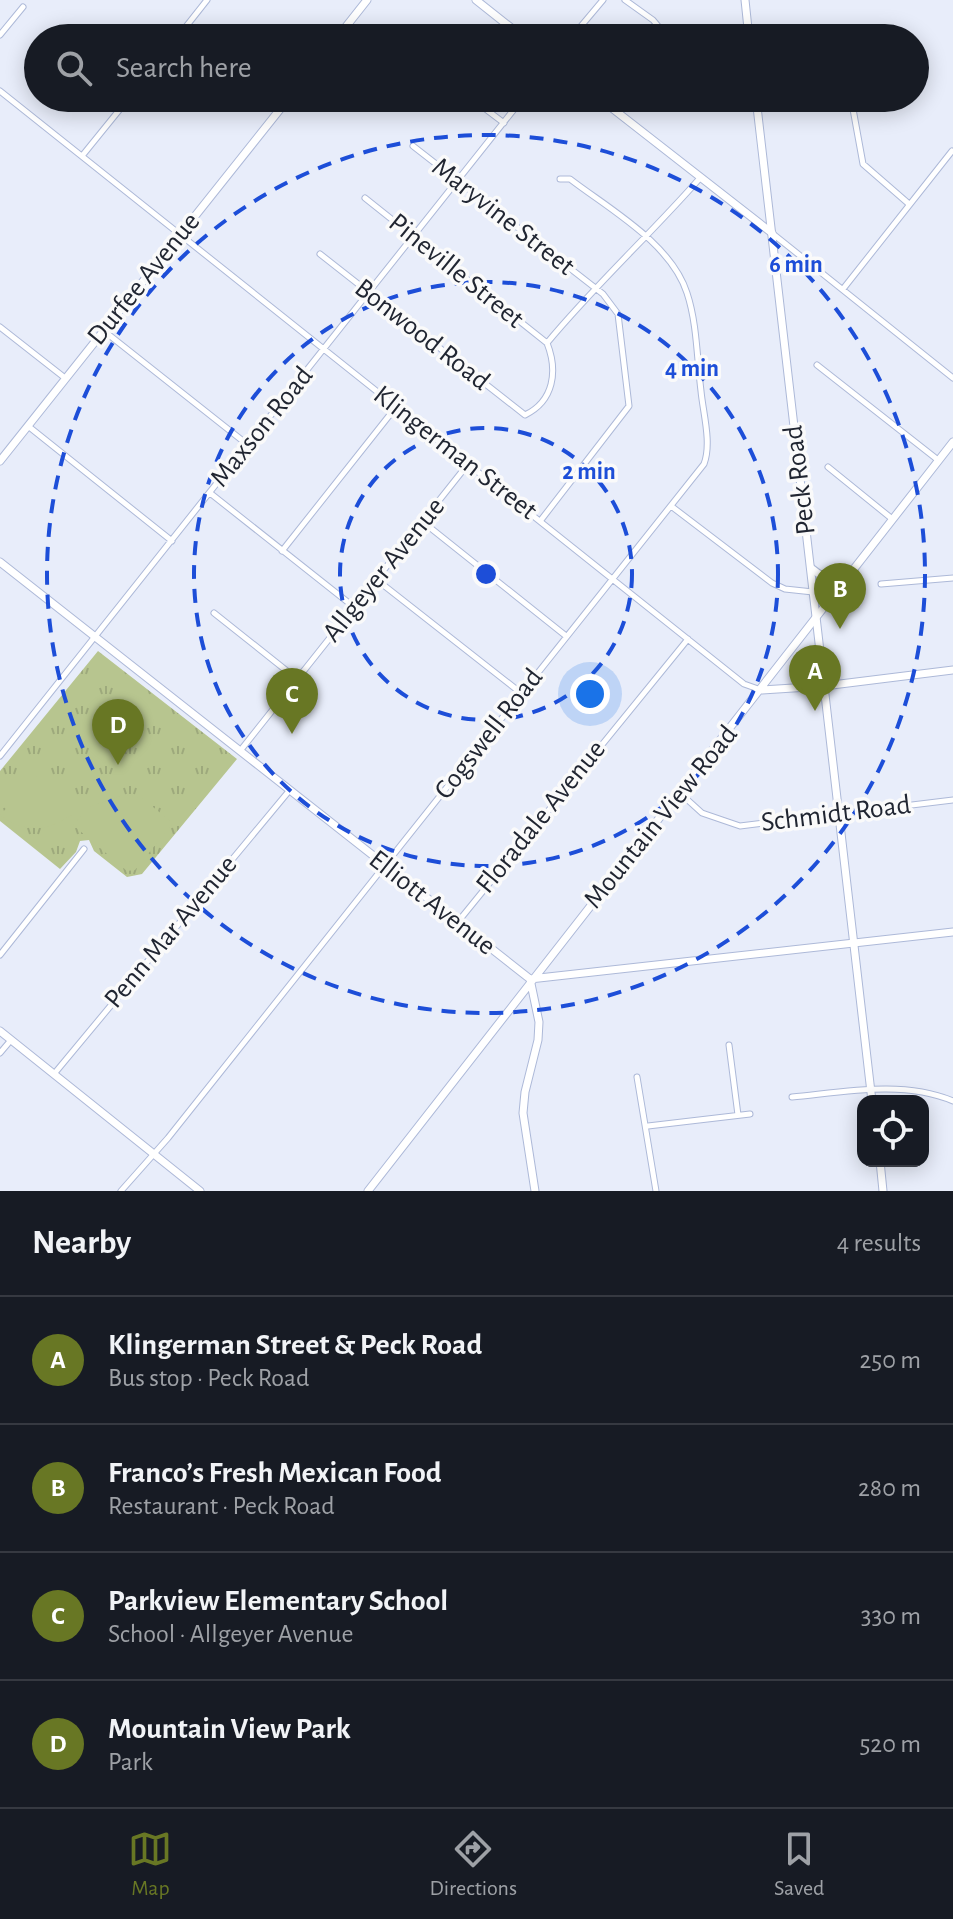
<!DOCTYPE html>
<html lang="en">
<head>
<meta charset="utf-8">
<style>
  body { margin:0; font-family:"Alegreya Sans",sans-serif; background:#20242c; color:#f1f3f6 }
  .controls { position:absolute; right:24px; bottom:24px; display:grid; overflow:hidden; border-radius:16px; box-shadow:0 4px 20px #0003 }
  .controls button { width:72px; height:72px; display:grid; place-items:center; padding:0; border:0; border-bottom:2px solid #363941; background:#171b24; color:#f1f3f6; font:40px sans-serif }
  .you { position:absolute; left:590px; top:694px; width:28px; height:28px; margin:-20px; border:6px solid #fff; border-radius:50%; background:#1a73e8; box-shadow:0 0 0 12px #1a73e833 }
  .badge { display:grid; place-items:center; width:52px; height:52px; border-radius:50%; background:#687724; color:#fff; font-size:26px; font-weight:700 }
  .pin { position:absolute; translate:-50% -66px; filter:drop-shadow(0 2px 4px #0008) }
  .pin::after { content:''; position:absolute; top:42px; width:28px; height:24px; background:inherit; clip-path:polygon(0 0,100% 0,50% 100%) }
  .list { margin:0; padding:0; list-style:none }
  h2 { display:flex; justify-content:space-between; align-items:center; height:104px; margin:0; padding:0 32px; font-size:34px }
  h2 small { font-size:26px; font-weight:400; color:#9ea1a6 }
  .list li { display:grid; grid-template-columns:52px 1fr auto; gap:24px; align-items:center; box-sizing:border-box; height:128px; padding:0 32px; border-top:2px solid #363941 }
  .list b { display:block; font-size:30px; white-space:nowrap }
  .list p { margin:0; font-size:26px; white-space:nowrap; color:#9ea1a6 }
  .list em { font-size:26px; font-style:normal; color:#9ea1a6 }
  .icon { flex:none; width:44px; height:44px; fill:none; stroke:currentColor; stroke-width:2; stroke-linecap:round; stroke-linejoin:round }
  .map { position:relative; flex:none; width:953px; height:1191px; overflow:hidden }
  .search { position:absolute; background:#171b24; box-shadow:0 4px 20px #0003; left:24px; right:24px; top:24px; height:88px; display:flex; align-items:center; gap:20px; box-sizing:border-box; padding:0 28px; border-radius:44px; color:#9ea1a6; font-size:30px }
  .sheet { height:616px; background:#171b24 }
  nav { display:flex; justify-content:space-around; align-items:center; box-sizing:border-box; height:112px; border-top:2px solid #363941; background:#171b24; font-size:22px; color:#9ea1a6 }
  nav a { display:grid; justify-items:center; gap:4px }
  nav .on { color:#687724 }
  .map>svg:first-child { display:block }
  .grass { fill:url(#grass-tufts) }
  .pitch { fill:#b7c58f }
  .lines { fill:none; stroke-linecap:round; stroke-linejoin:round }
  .minor-casing { stroke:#adb9d8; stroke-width:7 }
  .tertiary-casing { stroke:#adb9d8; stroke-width:9 }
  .secondary-casing { stroke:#adb9d8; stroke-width:9 }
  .minor { stroke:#fff; stroke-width:5 }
  .tertiary { stroke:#fff; stroke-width:7 }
  .secondary { stroke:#fff; stroke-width:7 }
  .ring { fill:none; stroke:#1d4ed8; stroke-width:4; stroke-dasharray:14 10 }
  .labels { text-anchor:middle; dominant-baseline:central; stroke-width:7; stroke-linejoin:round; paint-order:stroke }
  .street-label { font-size:28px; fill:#212632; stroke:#fafafa }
  .centre { fill:#1d4ed8; stroke:#fafafa; stroke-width:4 }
  .ring-label { font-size:24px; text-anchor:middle; font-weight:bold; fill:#1d4ed8; stroke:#fafafa; stroke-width:7; stroke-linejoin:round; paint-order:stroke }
</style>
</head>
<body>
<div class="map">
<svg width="953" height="1191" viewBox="0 0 953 1191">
  <defs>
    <pattern id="grass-tufts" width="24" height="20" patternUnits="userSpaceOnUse" patternTransform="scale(2)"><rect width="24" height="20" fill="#b7c58f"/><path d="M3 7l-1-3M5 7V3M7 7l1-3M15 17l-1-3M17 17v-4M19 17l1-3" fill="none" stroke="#9da97c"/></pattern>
  </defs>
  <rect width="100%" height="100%" fill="#e8edfa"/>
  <path class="grass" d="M 98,651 L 237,759 L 142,874 L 127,877 L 94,851 L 89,840 L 80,841 L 76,852 L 60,869 L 0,821 L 0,771 Z"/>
  <path class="pitch" d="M 37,776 L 74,813 C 50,831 25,834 0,815 Z
    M 123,795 L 143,799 L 173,823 L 135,870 L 127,871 L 73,825 L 91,806 Z"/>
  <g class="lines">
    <g class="minor-casing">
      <path id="minor" d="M 625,0 L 653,20 L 668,38
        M 0,35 L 23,7
        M 177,38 L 207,0
        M 571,38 L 603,0
        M 0,91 L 744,684 L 761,690
        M 471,98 L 504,123
        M 851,98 L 863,164 L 909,204
        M 413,146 L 603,294 L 618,314 L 629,406 L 541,520
        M 82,156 L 129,98
        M 365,198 L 547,343
        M 773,234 L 953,378
        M 320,254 L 525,415 C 554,401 558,371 547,343 C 595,285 650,235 700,178
        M 843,289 L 952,151
        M 0,327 L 65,378
        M 104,331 L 248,445
        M 817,365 L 938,460
        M 28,426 L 172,541
        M 828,467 L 891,518
        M 210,493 L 354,607
        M 671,506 L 772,583 L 785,589 L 813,592
        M 423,522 L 566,636
        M 282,551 L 396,407
        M 377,580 L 521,693
        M 881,584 L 953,578
        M 214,613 L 297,679
        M 240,751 L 468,464
        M 0,756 L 523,98
        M 680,793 L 702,813 L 740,826 L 953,800
        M 457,923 L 688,639
        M 0,955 L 84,849
        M 729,1045 L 738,1115
        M 0,1053 L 11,1040
        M 54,1074 L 289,791
        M 637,1077 L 656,1191
        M 792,1097 C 844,1092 903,1080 953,1101
        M 648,1126 L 750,1114
        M 121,1191 L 168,1138 L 704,464 C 712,443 703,413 701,391 C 697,359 697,323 687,293 C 671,243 609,209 570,179 L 560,179"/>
    </g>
    <g class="tertiary-casing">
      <path id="tertiary" d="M 476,0 L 524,38
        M 599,98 L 772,233
        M 0,562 L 530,979 L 953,932
        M 811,568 C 825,579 831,584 847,573
        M 762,690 L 824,686 L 953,670
        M 530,979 L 539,1022 L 538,1040 L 525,1092 L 523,1113 L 535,1191
        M 0,1031 L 200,1191
        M 368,1191 L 953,442"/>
    </g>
    <g class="secondary-casing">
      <path id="secondary" d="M 745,0 L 749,38
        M 337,38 L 367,0
        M 756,98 L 872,1101
        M 0,461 L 289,98
        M 880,1161 L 883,1191"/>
    </g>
    <use href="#minor" class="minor"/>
    <use href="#tertiary" class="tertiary"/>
    <use href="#secondary" class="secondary"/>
  </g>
  <g class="ring">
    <circle cx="486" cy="574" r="146"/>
    <circle cx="486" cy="574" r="292"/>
    <circle cx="486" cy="574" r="439"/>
  </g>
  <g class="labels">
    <g class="street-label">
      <text transform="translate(503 217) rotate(38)">Maryvine Street</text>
      <text transform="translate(456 271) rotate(39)">Pineville Street</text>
      <text transform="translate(144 279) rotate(-51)">Durfee Avenue</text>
      <text transform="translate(422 335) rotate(38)">Bonwood Road</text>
      <text transform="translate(262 427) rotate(-51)">Maxson Road</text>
      <text transform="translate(455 453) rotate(38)">Klingerman Street</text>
      <text transform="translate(800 480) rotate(-97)">Peck Road</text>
      <text transform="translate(384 570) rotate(-51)">Allgeyer Avenue</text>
      <text transform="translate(489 734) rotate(-52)">Cogswell Road</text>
      <text transform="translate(836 814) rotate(-7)">Schmidt Road</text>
      <text transform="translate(541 817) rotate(-51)">Floradale Avenue</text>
      <text transform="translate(661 817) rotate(-51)">Mountain View Road</text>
      <text transform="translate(432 903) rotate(38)">Elliott Avenue</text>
      <text transform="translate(171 932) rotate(-50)">Penn Mar Avenue</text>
    </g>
  </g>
  <circle cx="486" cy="574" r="12" class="centre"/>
  <g class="ring-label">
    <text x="796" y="272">6 min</text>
    <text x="692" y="376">4 min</text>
    <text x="589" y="479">2 min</text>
  </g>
</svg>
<div class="controls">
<button><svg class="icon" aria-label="locate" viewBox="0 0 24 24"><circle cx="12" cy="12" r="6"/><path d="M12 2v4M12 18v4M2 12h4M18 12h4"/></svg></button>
</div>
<div class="you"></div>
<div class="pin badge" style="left:815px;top:711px">A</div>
<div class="pin badge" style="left:840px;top:629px">B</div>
<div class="pin badge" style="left:292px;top:734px">C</div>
<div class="pin badge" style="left:118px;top:765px">D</div>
<div class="search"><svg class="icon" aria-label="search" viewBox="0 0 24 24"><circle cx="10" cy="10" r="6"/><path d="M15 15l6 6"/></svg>Search here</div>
</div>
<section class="sheet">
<h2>Nearby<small>4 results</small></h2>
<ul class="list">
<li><span class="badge">A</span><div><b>Klingerman Street &amp; Peck Road</b><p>Bus stop · Peck Road</p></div><em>250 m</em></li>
<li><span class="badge">B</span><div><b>Franco’s Fresh Mexican Food</b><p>Restaurant · Peck Road</p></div><em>280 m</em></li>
<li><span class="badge">C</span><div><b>Parkview Elementary School</b><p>School · Allgeyer Avenue</p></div><em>330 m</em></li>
<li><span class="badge">D</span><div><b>Mountain View Park</b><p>Park</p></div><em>520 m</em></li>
</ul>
</section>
<nav>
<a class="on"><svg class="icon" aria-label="map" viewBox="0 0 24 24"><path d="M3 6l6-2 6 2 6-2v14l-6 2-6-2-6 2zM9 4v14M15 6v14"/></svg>Map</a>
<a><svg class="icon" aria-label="directions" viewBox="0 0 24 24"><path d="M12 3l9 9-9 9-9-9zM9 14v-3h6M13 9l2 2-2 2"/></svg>Directions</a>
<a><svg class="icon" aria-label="saved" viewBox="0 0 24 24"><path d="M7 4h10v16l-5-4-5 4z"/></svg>Saved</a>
</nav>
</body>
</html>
